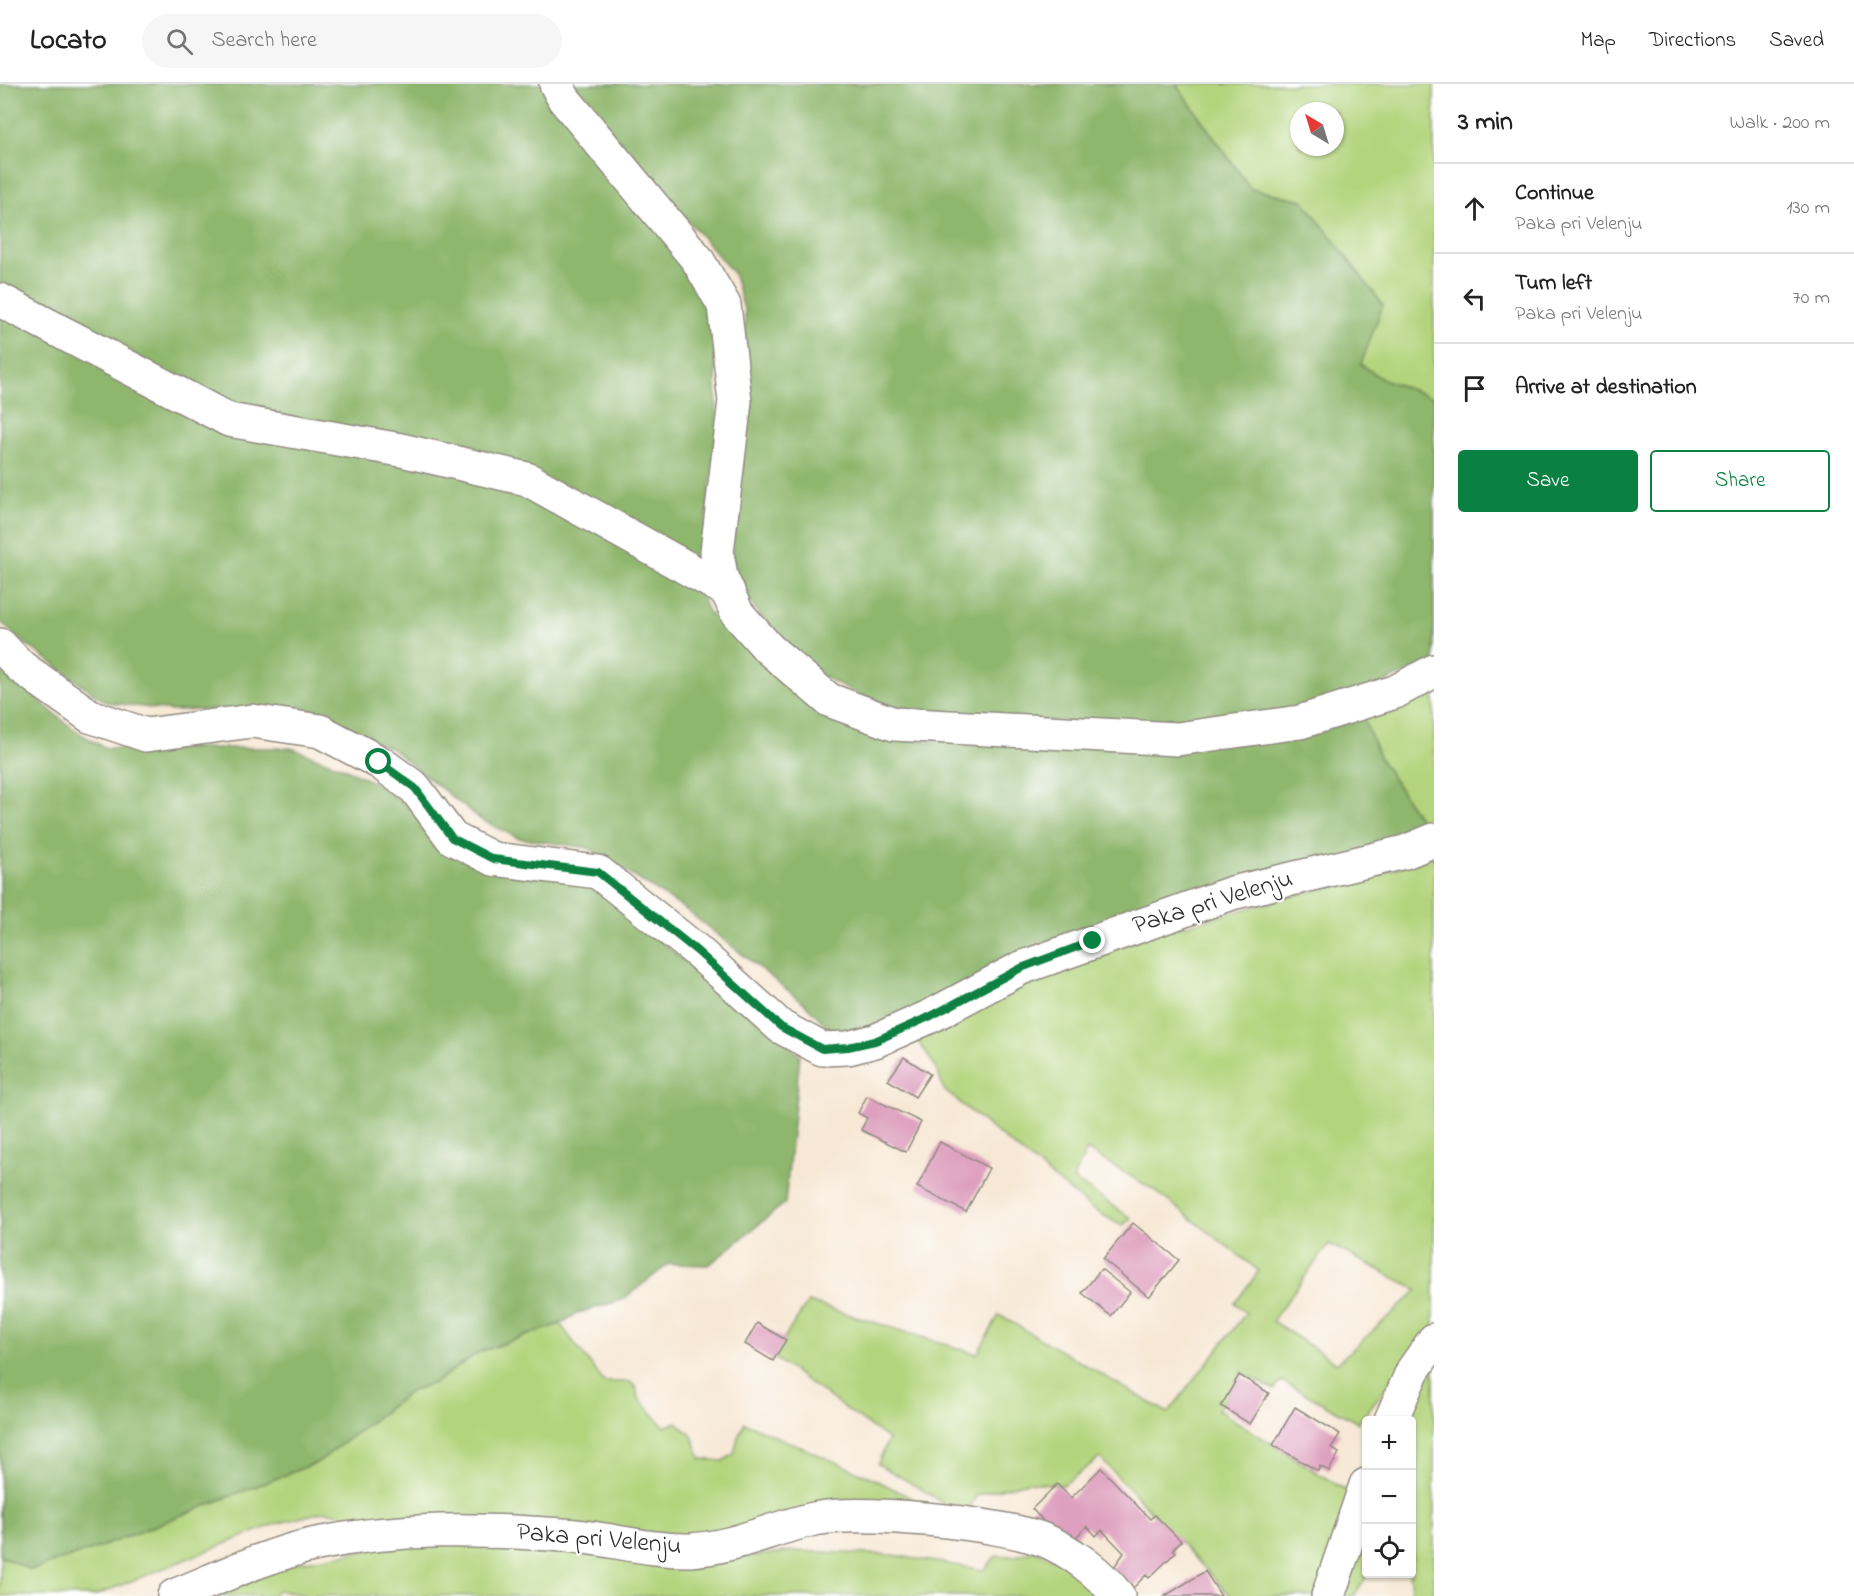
<!DOCTYPE html>
<html lang="en">
<head>
<meta charset="utf-8">
<style>
  body { margin:0; font-family:"Indie Flower",sans-serif; background:#f6f6f6; color:#222 }
  .controls { position:absolute; right:18px; bottom:18px; display:grid; overflow:hidden; border-radius:6px; box-shadow:0 2px 4px #0004 }
  .controls button { width:54px; height:54px; display:grid; place-items:center; padding:0; border:0; border-bottom:2px solid #e0e0e0; background:#fff; color:#222; font:30px sans-serif }
  .compass { position:absolute; left:1290px; top:18px; width:54px; height:54px; border-radius:50%; background:#fff; box-shadow:0 2px 4px #0004; rotate:322deg }
  .stop { position:absolute; width:18px; height:18px; margin:-14px; border:4px solid #0b8043; border-radius:50%; background:#fff }
  .stop.end { background:#0b8043; border-color:#fff; box-shadow:0 2px 6px #0008 }
  .list { margin:0; padding:0; list-style:none }
  h2 { display:flex; justify-content:space-between; align-items:center; height:78px; margin:0; padding:0 24px; font-size:26px }
  h2 small { font-size:20px; font-weight:400; color:#767676 }
  .list li { display:grid; grid-template-columns:39px 1fr auto; gap:18px; align-items:center; box-sizing:border-box; height:90px; padding:0 24px; border-top:2px solid #e0e0e0 }
  .list b { display:block; font-size:22px; white-space:nowrap }
  .list p { margin:0; font-size:20px; white-space:nowrap; color:#767676 }
  .list em { font-size:20px; font-style:normal; color:#767676 }
  .actions { display:flex; gap:12px; padding:18px 24px }
  .actions a { flex:1; padding:14px 0; border:2px solid #0b8043; border-radius:6px; text-align:center; font-size:21px; color:#0b8043 }
  .actions .main { background:#0b8043; color:#fff }
  .icon { flex:none; width:33px; height:33px; fill:none; stroke:currentColor; stroke-width:2; stroke-linecap:round; stroke-linejoin:round }
  .map { position:relative; flex:none; width:1434px; height:1512px; overflow:hidden }
  header { display:flex; align-items:center; gap:36px; box-sizing:border-box; height:84px; padding:0 30px; background:#fff; border-bottom:2px solid #e0e0e0 }
  header strong { font-size:28px }
  nav { display:flex; gap:33px; margin-inline-start:auto; font-size:21px }
  .search { width:420px; height:54px; background:#f6f6f6; display:flex; align-items:center; gap:15px; box-sizing:border-box; padding:0 21px; border-radius:33px; color:#767676; font-size:22px }
  main { display:flex }
  aside { flex:1; background:#fff }
  .map>svg:first-child { display:block }
  .green { fill:#b3d47d; stroke:#6f8054; stroke-width:1.5; fill-rule:evenodd }
  .forest { fill:#8eb66c; stroke:#5c704c; stroke-width:1.5 }
  .building { fill:#dea0bf }
  .lines { fill:none; stroke-linecap:round; stroke-linejoin:round }
  .minor-casing { stroke:#918a80; stroke-width:36 }
  .minor { stroke:#fff; stroke-width:33 }
  .route { stroke:#0b8043; stroke-width:8 }
  .labels { text-anchor:middle; dominant-baseline:central; stroke-width:4.5; stroke-linejoin:round; paint-order:stroke }
  .street-label { font-size:26px; fill:#2b2b2b; stroke:#fff }
</style>
</head>
<body>
<header>
<strong>Locato</strong>
<div class="search"><svg class="icon" aria-label="search" viewBox="0 0 24 24"><circle cx="10" cy="10" r="6"/><path d="M15 15l6 6"/></svg>Search here</div>
<nav><a>Map</a><a>Directions</a><a>Saved</a></nav>
</header>
<main>
<div class="map">
<svg width="1434" height="1512" viewBox="0 0 1434 1512">
  <rect width="100%" height="100%" fill="#fff"/>
  <filter id="ink" filterUnits="userSpaceOnUse"><feTurbulence type="fractalNoise" baseFrequency=".0167" numOctaves="2"/><feDisplacementMap in="SourceGraphic" scale="12" xChannelSelector="R" yChannelSelector="G"/><feConvolveMatrix kernelMatrix="1 2 1 2 8 2 1 2 1" color-interpolation-filters="sRGB"/></filter>
  <filter id="wash" filterUnits="userSpaceOnUse"><feTurbulence type="fractalNoise" baseFrequency=".008" numOctaves="4" result="noise"/><feDisplacementMap in="SourceGraphic" scale="24" xChannelSelector="R" yChannelSelector="G"/><feGaussianBlur stdDeviation="1.35" result="paint"/><feColorMatrix in="noise" values="0 0 0 0 0 0 0 0 0 0 0 0 0 0 0 0 0 1.4 0 .05"/><feComposite in="paint" operator="in"/></filter>
  <g filter="url(#wash)">
    <rect width="100%" height="100%" fill="#f7e8d5"/>
    <path class="green" d="M 1176,0 L 1434,0 L 1434,314 L 1380,294 L 1360,279 L 1303,116 L 1251,105 ZM 1299,27 L 1335,27 L 1335,63 L 1299,63 Z
      M 1434,602 L 1434,745 L 1428,748 L 1379,673 L 1363,632 Z
      M 1434,772 L 1434,1243 L 1358,1339 L 1282,1297 L 1274,1306 L 1242,1288 L 1218,1326 L 1353,1411 L 1319,1512 L 1231,1512 L 1100,1374 L 1063,1401 L 1028,1398 L 977,1411 L 967,1428 L 955,1429 L 933,1412 L 878,1380 L 888,1355 L 772,1272 L 808,1218 L 977,1270 L 999,1231 L 1168,1329 L 1246,1229 L 1235,1219 L 1259,1187 L 1154,1106 L 1087,1066 L 1073,1095 L 1131,1134 L 1122,1142 L 1092,1125 L 944,1006 L 936,983 L 917,956 L 979,917 L 1153,850 L 1301,810 L 1351,799 ZM 1329,1160 L 1418,1206 L 1337,1279 L 1272,1237 Z
      M 560,1240 L 604,1298 L 630,1298 L 636,1303 L 638,1313 L 664,1343 L 677,1338 L 692,1352 L 701,1375 L 723,1377 L 734,1370 L 738,1353 L 745,1339 L 870,1393 L 923,1420 L 678,1455 L 385,1440 L 326,1427 L 275,1440 L 94,1512 L 0,1512 L 0,1472 L 31,1486 L 100,1463 L 318,1378 L 411,1307 L 436,1298 L 479,1268 Z
      M 1434,1269 L 1434,1512 L 1412,1512 L 1409,1490 L 1412,1490 L 1412,1336 L 1399,1336 Z
      M 1366,1429 L 1368,1490 L 1354,1512 L 1335,1512 Z
      M 445,1453 L 721,1476 L 794,1467 L 893,1471 L 984,1486 L 996,1472 L 1016,1472 L 1033,1466 L 1070,1481 L 1101,1512 L 312,1512 L 277,1506 L 272,1512 L 197,1512 L 264,1484 Z"/>
    <path class="forest" d="M 0,0 L 542,0 L 631,111 L 715,225 L 717,346 L 698,505 L 708,528 L 774,586 L 830,631 L 876,655 L 972,658 L 1363,632 L 1379,673 L 1428,748 L 842,958 L 805,920 L 685,825 L 589,764 L 518,754 L 480,735 L 392,665 L 302,623 L 172,627 L 106,618 L 19,555 L 0,537 Z
      M 571,0 L 1176,0 L 1251,105 L 1303,116 L 1383,221 L 1361,280 L 1380,294 L 1434,314 L 1434,577 L 1339,618 L 1231,636 L 1100,639 L 931,632 L 866,614 L 822,592 L 775,549 L 739,505 L 732,471 L 746,293 L 745,228 L 733,189 Z
      M 0,579 C 33,610 65,645 106,664 L 291,664 L 342,683 L 377,700 L 416,729 L 579,791 L 800,971 L 785,1119 L 709,1181 L 669,1180 L 622,1216 L 578,1229 L 560,1240 L 479,1268 L 436,1298 L 411,1307 L 318,1378 L 100,1463 L 31,1486 L 0,1472 Z"/>
    <g id="blocks">
      <path class="building" d="M 904,973 L 930,990 L 915,1013 L 888,996 Z
        M 867,1012 L 921,1038 L 906,1068 L 861,1046 L 867,1034 L 858,1029 Z
        M 940,1058 L 989,1084 L 966,1128 L 917,1103 Z
        M 1133,1139 L 1179,1176 L 1149,1213 L 1103,1175 Z
        M 1101,1185 L 1130,1208 L 1111,1232 L 1082,1209 Z
        M 757,1239 L 786,1256 L 773,1277 L 745,1260 Z
        M 1239,1291 L 1269,1309 L 1250,1340 L 1221,1322 Z
        M 1295,1323 L 1340,1350 L 1331,1364 L 1339,1369 L 1329,1387 L 1320,1382 L 1318,1387 L 1273,1361 Z
        M 1101,1384 L 1150,1435 L 1155,1431 L 1181,1457 L 1173,1465 L 1176,1468 L 1149,1494 L 1146,1491 L 1130,1507 L 1111,1487 L 1124,1469 L 1102,1446 L 1096,1452 L 1087,1442 L 1072,1457 L 1052,1446 L 1032,1425 L 1057,1400 L 1071,1414 Z
        M 1205,1487 L 1221,1512 L 1165,1512 Z"/>
    </g>
  </g>
  <g filter="url(#ink)">
    <use href="#blocks" fill-opacity="0" stroke="#918a80" stroke-width="1.5"/>
    <g class="lines">
      <g class="minor-casing">
        <path id="minor" d="M 556,0 L 564,15 L 697,175 L 724,221 L 735,317 L 717,468 L 721,493 L 737,529 L 769,565 L 829,616 L 894,640 L 1177,655 L 1300,638 L 1395,608 L 1434,587
          M 0,216 L 229,336 L 401,366 L 527,395 L 728,507
          M 0,561 L 21,583 L 90,632 L 146,651 L 252,637 L 320,647 L 379,678 L 415,704 L 452,754 L 493,775 L 598,788 L 697,867 L 781,943 L 822,965 L 848,964 L 875,957 L 931,932 L 1021,884 L 1232,809 L 1405,768 L 1434,756
          M 1391,1336 L 1413,1286 L 1434,1256
          M 174,1512 C 221,1493 268,1470 317,1460 C 399,1443 480,1445 563,1451 C 606,1453 646,1467 690,1466 C 733,1464 772,1444 814,1435 C 858,1425 1001,1439 1044,1456 C 1071,1467 1100,1489 1118,1512
          M 1328,1512 L 1366,1401"/>
      </g>
      <use href="#minor" class="minor"/>
    </g>
  </g>
  <g class="lines" filter="url(#ink)">
    <path class="route" d="M 379,678 L 415,704 L 452,754 L 493,775 L 598,788 L 697,867 L 781,943 L 822,965 L 848,963 L 875,957 L 931,932 L 1021,884 L 1093,857"/>
  </g>
  <g class="labels">
    <g class="street-label">
      <text transform="translate(1213 819) rotate(-17)">Paka pri Velenju</text>
      <text transform="translate(599 1456) rotate(5)">Paka pri Velenju</text>
    </g>
  </g>
</svg>
<div class="controls">
<button>+</button>
<button>−</button>
<button><svg class="icon" aria-label="locate" viewBox="0 0 24 24"><circle cx="12" cy="12" r="6"/><path d="M12 2v4M12 18v4M2 12h4M18 12h4"/></svg></button>
</div>
<svg class="compass" viewBox="-18 -18 36 36"><path d="M0-13l5 13h-10z" fill="#e53935"/><path d="M0 13l5-13h-10z" fill="#767676"/></svg>
<div class="stop" style="left:379px;top:678px"></div>
<div class="stop end" style="left:1093px;top:857px"></div>
</div>
<aside>
<h2>3 min<small>Walk · 200 m</small></h2>
<ul class="list">
<li><svg class="icon" aria-label="ahead" viewBox="0 0 24 24"><path d="M12 20V5M6 11l6-6 6 6"/></svg><div><b>Continue</b><p>Paka pri Velenju</p></div><em>130 m</em></li>
<li><svg class="icon" aria-label="left" viewBox="0 0 24 24"><path d="M17 20v-9H6M10 6l-5 5 5 5"/></svg><div><b>Turn left</b><p>Paka pri Velenju</p></div><em>70 m</em></li>
<li><svg class="icon" aria-label="arrive" viewBox="0 0 24 24"><path d="M6 21V4h12l-3 4 3 4H6"/></svg><div><b>Arrive at destination</b></div></li>
</ul>
<div class="actions"><a class="main">Save</a><a>Share</a></div>
</aside>
</main>
</body>
</html>
